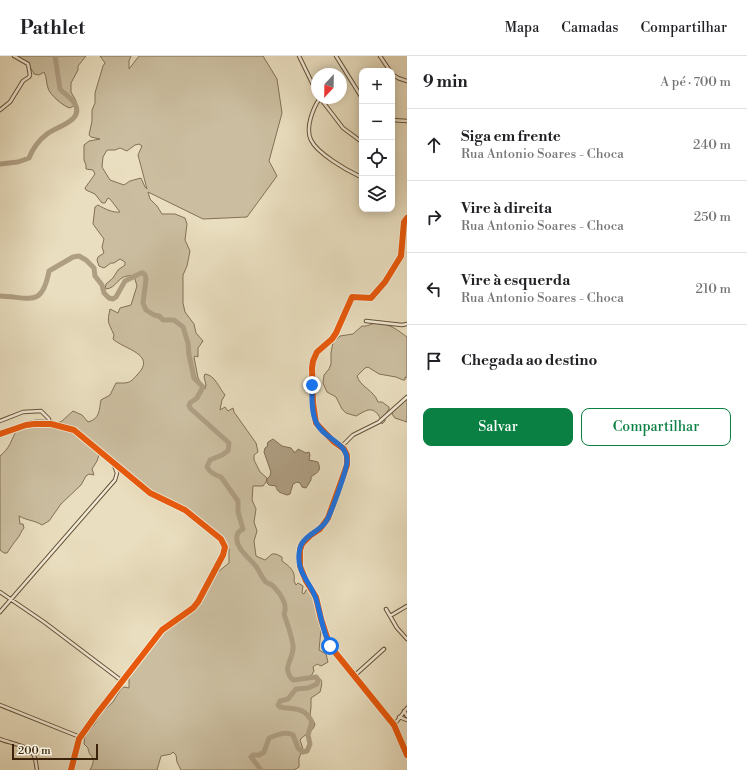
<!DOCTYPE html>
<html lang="pt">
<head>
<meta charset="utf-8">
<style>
  body { margin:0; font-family:"Libre Bodoni",serif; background:#f2f2f2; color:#202124 }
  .controls { position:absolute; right:12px; top:12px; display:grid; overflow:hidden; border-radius:8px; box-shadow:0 2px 10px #0003 }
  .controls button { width:36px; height:36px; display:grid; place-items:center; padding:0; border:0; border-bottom:1px solid #e0e0e0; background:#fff; color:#202124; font:20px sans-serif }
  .compass { position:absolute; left:311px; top:12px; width:36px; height:36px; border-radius:50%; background:#fff; box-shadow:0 2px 10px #0003; rotate:202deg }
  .scale { position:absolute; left:12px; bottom:10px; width:86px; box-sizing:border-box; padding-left:4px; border:2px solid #3b220b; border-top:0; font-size:11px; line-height:14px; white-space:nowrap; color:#3b220b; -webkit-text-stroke:3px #f1ead5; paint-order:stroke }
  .stop { position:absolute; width:12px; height:12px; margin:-9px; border:3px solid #1a73e8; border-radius:50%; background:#fff }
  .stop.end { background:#1a73e8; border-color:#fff; box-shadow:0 1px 4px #0008 }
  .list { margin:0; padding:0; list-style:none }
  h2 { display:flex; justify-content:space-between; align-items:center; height:52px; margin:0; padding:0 16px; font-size:17px }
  h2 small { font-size:13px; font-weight:400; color:#757577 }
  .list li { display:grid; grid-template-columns:26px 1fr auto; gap:12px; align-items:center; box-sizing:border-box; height:72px; padding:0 16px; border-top:1px solid #e0e0e0 }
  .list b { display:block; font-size:15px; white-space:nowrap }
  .list p { margin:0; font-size:13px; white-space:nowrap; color:#757577 }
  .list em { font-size:13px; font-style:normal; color:#757577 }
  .actions { display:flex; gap:8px; padding:12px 16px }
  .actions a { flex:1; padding:9px 0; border:1px solid #0b8043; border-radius:8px; text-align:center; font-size:14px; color:#0b8043 }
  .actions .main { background:#0b8043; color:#fff }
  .icon { flex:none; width:22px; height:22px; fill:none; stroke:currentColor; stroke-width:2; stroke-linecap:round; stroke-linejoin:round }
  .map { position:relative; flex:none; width:407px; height:714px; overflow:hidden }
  header { display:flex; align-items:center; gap:24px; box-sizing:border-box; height:56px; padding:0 20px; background:#fff; border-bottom:1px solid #e0e0e0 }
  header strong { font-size:19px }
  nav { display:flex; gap:22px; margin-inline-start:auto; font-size:14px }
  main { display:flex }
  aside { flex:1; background:#fff }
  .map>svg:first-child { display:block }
  .green { fill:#cbbea0; stroke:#837056; fill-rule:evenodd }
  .water { fill:#ae9e82; stroke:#806c52 }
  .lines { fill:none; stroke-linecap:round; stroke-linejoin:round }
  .river { stroke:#ae9e82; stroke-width:5 }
  .minor-casing { stroke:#665138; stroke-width:4.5 }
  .minor { stroke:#f1ead5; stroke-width:2.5 }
  .cycleway-casing { stroke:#f1ead5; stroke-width:8 }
  .cycleway { stroke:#e8590c; stroke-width:6 }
  .route { stroke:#1a73e8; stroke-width:5 }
</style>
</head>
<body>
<header>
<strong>Pathlet</strong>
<nav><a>Mapa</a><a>Camadas</a><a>Compartilhar</a></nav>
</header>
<main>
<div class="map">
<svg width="407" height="714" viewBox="0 0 407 714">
  <rect width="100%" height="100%" fill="#e9debf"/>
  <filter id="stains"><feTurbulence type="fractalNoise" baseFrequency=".005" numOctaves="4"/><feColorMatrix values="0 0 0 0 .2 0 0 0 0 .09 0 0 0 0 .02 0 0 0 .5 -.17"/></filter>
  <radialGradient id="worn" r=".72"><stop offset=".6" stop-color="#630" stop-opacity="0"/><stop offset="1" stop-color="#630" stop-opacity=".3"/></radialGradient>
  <path class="green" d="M 18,0 L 86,0 L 78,10 L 78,14 L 71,27 L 71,36 L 76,45 L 75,49 L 70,52 C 64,51 49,38 48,32 C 46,27 47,21 44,16 L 39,19 L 34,18 C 31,10 23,7 18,0 Z
    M 100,0 L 131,0 L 129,5 L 129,13 L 139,0 L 263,0 L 277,23 L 282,57 L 269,105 L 277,120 L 247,161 L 203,163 L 148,136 L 150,143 L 157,150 L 162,158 L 175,158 L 185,162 L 187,168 L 185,184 L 190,195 L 187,210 L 183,219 L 183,247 L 185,256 L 194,268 L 196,277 L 203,285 L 198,292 L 198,301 L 196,300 L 194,301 L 198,322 L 205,333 L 206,329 L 204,321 L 205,318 C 215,319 219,332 225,339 L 222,344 L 220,354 L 225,351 L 228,355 L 233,352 L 234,356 L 256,387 L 258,396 L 254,399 L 254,404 L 260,416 L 267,422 L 266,426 L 263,430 L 253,430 L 252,444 L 256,453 L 254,466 L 257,475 L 254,485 L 256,500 L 265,504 L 272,498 L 276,498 L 282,501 L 282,505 C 289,510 296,515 294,525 L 296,529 L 298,527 L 303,530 L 302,537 L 304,538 L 306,534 L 309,534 L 317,548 L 319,556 L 318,565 L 321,574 L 319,594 L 326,598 L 328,606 L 321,610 L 317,608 L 313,611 L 314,615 L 311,620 C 323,621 323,625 320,636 L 311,642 L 311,651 L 310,660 L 315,668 C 313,677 304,678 300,684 L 303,693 L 299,702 L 299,711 L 294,714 L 181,714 L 177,706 L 176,699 L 173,696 L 171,698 L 161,700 L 157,714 L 90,714 C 98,699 89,703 88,692 L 84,688 L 85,679 L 94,669 L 102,656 L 113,646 L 121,633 L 124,631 L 129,632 L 129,622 L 136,612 L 145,592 L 172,567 L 194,552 L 213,520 L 229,507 L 229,493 L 227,488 L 216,481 L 185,453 L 148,437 L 135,427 L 136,427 L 117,412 L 105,401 L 99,399 L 97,405 L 92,413 L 94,419 L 89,418 L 86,420 L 81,429 L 61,448 L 49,465 L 42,469 C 34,464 28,465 19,460 L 20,468 L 23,468 L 24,472 C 21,475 20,480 17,483 C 13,488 11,491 7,497 L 4,497 L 0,494 L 0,400 C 18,386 9,367 36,364 C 43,364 51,364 58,367 L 62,365 L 73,355 L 82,359 L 88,366 C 100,363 99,354 101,344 L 110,339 L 116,327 C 129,327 129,328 138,318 C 157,298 123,293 113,283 L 114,279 C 108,265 107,268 110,253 L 118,257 L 120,252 L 131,249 L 137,230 L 134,220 C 117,217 118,233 105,233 L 106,228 L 113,222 L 118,214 L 125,209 L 125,206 L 120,203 L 114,207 L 111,207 L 104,212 L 99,210 L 97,204 L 98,201 L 104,197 L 102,191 L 104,183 L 93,168 L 95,151 L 98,149 C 105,153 113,157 120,156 L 110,143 L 108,142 L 105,147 L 102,147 L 95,138 L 86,134 L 85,132 L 95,118 L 93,114 L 86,113 L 86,109 L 84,104 L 84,89 L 89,85 L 100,83 L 91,81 L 89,79 L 92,65 L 92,54 L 95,47 L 95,37 L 103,10 L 105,7 ZM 139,88 L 142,90 L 138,99 L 147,133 L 145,131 L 141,122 L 130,125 L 124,129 L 110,124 L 102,111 L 103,101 L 107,94 L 115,94 L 120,92 L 127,95 L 135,89 Z
    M 378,267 C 392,269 396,273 407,281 L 407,322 L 405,321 L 405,324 L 403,324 L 396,321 L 379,318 L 368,311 L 365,312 L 357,320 C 360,331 374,334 378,346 L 382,346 L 389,351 L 389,353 L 385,359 L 385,365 L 382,368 C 381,362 376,352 368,354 C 364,355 360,358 356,360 L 346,357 L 342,353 L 336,341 L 327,336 L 323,327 L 324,319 L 329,313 L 331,308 L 331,297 L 333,286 L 340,280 L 353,278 L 362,270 C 367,271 372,267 378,267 Z
    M 407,341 L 407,366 L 395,362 L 392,358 L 393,355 Z"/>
  <path class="water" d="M 273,383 L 282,390 L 291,392 L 294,396 L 296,396 L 298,393 L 306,397 L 309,396 L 310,399 L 309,404 L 318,406 C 322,416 317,416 311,421 L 311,424 L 306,432 L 302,431 L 300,427 L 297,426 L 293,428 L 290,438 L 287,439 C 282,437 277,437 276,430 L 269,429 L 267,427 L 267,423 L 270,420 L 271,416 L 264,396 L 265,392 L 267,391 L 268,386 Z"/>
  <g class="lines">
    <path class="river" d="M 0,108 L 18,106 L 29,102 C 33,92 39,84 47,78 C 57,70 84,65 75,48 C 72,42 64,38 60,33 L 55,0
      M 0,240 C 30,241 42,252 49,215 L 73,201 L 79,200 L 86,204 L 94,212 L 95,220 L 102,229 L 104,237 L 109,242 L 113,243 L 116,241 L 125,225 L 141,217 L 143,217 L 145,219 L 146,223 L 143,247 L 146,254 L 154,259 L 159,260 L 163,264 L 174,264 L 183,271 L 188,287 L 189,299 L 194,322 L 203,331 L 197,342 L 190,347 L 189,350 L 191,353 L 229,387 L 228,395 L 222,399 L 210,404 L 207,411 C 210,417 215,419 221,421 L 238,445 L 238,456 L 243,473 C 240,475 237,476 237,480 C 235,491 248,501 254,508 C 259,513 261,521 266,526 C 269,528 272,528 274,531 C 281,538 288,549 284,558 C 288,569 291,578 293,589 C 295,603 280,611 293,624 L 316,621 L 318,624 L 317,628 L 308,632 L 296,633 L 288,643 L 280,645 L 278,649 L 280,651 C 295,654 304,650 312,666 L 308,679 L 310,688 L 307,695 L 303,696 L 298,692 L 293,679 C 285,675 277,679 269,682 L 264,696 L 259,699 L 253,699 L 251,701 L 261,714"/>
    <g class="minor-casing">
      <path id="minor" d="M 299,0 L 317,37
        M 336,0 L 362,42
        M 380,0 L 390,15
        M 392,18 L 398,22 L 407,25
        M 320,42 C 313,52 305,72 311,84 C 317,97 346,114 359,120
        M 320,42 L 343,72 L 362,86
        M 0,54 L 10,46 L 23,25 L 29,21 L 30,19 L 28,8 L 14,0
        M 392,64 L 407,65
        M 407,162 L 404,166 L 401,200 L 385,226 L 371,242 L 352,241 L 336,277 L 332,283 L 317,296 L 313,305 L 312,312 L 313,347 L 316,367 L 333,385 L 344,393 L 347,399 L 347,409 L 328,462 L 320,473 L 311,479 L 302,488 L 300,494 L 300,510 L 306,525 L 316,541 L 321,563 L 330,590 L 394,669 L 407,699
        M 366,265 L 402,269 L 407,268
        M 0,365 L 23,356 L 41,355 L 49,363 L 49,368
        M 0,378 L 26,369 L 34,368 L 51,368 L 74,374 L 150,437 L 185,454 L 221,483 L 225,491 L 223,499 L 198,546 L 193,552 L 162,574 L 96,659 L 79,683 L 71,714
        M 342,390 L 353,379 L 379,366 L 407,341
        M 0,536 L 44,566 L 122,625
        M 386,553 L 397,572 L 407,583
        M 0,556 L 115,424 L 117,417 L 114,409
        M 390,560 L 407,550
        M 354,620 L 384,593
        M 0,649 L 80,681
        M 404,655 L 407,660
        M 399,661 L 407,664
        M 394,669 L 407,652
        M 0,683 C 9,687 27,689 33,698 C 36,702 36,709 37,714"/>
    </g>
    <use href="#minor" class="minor"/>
    <g class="cycleway-casing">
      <path id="cycleway" d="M 407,162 L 404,166 L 401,200 L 385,226 L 371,242 L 352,241 L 336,277 L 332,283 L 317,296 L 313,305 L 312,312 L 313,347 L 316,367 L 333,385 L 344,393 L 347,399 L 347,409 L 328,462 L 320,473 L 311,479 L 302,488 L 300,494 L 300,510 L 306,525 L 316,541 L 321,563 L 330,590 L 394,669 L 407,699
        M 0,378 L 26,369 L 34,368 L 51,368 L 74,374 L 150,437 L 185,454 L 221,483 L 225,491 L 223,499 L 198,546 L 193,552 L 162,574 L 96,659 L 79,683 L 71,714"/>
    </g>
    <use href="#cycleway" class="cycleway"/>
  </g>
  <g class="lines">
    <path class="route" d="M 312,329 C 312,341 311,355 316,366 C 322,382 347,386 347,404 C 348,411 330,461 325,467 C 318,476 303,480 300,492 C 294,517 312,526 317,546 C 321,561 323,576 330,590"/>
  </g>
  <rect width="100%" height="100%" filter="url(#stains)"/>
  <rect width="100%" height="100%" fill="url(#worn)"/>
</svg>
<div class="controls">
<button>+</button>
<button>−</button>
<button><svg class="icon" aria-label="locate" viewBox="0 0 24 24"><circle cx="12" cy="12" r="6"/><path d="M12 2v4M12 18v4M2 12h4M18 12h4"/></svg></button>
<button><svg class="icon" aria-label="layers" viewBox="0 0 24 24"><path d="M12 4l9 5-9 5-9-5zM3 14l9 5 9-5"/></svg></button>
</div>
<svg class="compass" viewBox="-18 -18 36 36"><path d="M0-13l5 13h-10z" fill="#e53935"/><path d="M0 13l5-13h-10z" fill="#757577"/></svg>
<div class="scale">200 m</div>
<div class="stop" style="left:330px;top:590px"></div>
<div class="stop end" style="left:312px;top:329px"></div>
</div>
<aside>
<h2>9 min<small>A pé · 700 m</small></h2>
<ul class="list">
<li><svg class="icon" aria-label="ahead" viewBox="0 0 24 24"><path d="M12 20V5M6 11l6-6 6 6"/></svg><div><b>Siga em frente</b><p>Rua Antonio Soares - Choca</p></div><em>240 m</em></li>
<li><svg class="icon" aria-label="right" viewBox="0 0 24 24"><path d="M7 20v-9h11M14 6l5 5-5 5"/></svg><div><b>Vire à direita</b><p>Rua Antonio Soares - Choca</p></div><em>250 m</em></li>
<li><svg class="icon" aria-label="left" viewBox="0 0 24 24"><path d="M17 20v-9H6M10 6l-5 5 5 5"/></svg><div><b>Vire à esquerda</b><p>Rua Antonio Soares - Choca</p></div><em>210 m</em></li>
<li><svg class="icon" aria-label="arrive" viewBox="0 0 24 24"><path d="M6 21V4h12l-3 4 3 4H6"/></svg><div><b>Chegada ao destino</b></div></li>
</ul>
<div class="actions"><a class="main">Salvar</a><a>Compartilhar</a></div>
</aside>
</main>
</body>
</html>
